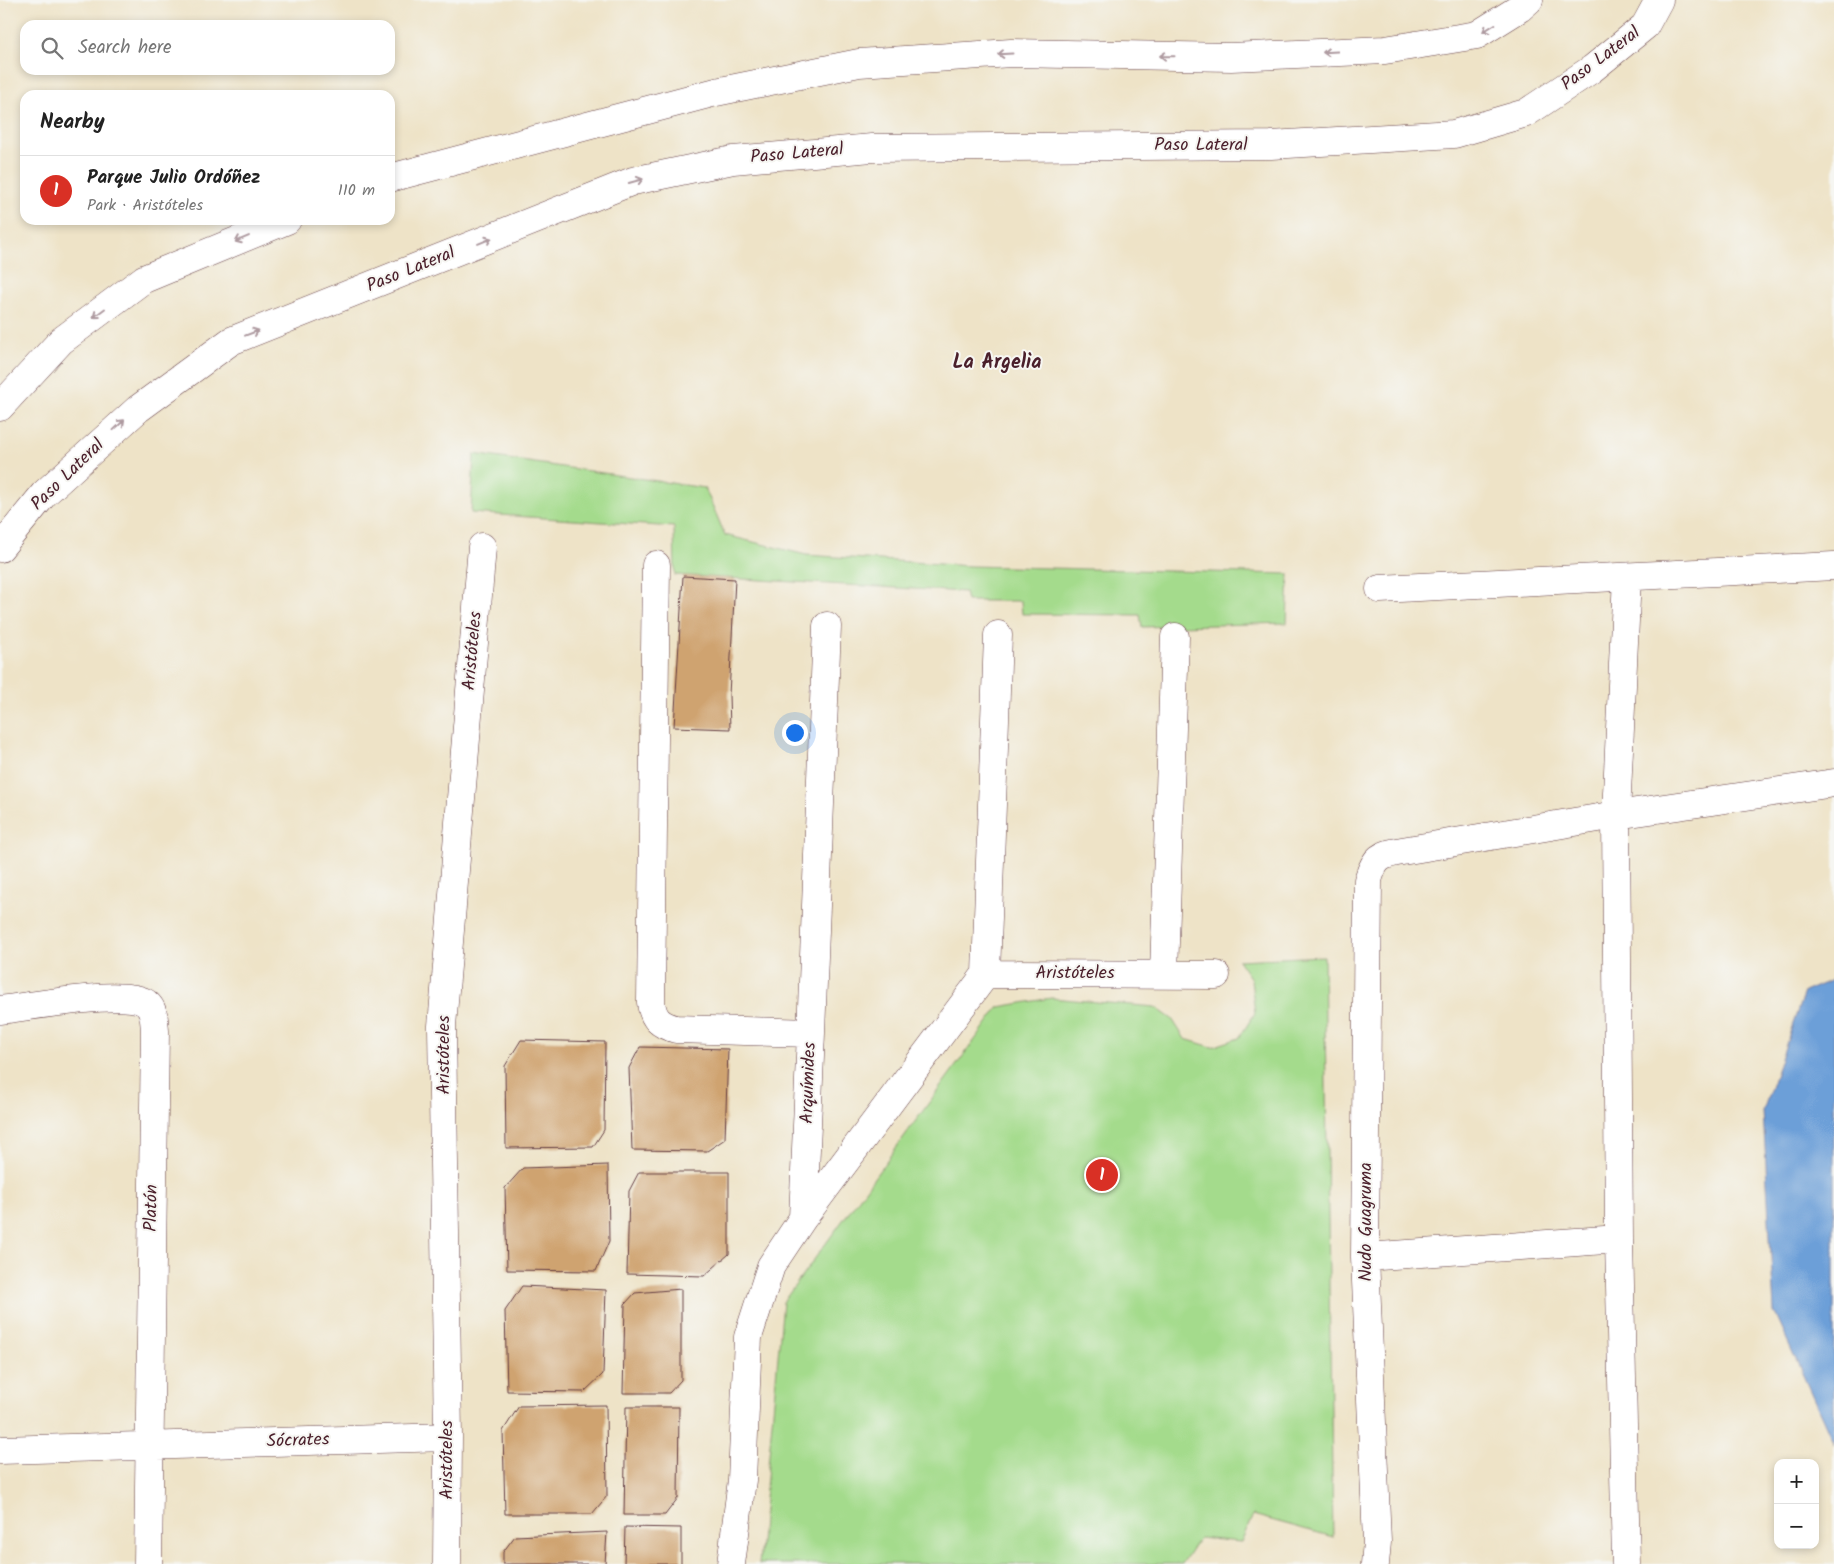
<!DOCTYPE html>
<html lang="en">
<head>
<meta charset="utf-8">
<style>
  body { margin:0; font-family:Kalam,sans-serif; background:#f6f6f6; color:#222 }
  .controls { position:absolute; right:15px; bottom:15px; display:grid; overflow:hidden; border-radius:10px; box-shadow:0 2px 8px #0003 }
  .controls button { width:45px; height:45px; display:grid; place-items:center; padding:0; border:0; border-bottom:1px solid #e0e0e0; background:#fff; color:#222; font:25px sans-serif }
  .you { position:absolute; left:794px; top:732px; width:18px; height:18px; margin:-12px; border:4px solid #fff; border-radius:50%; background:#1a73e8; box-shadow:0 0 0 8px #1a73e833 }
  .badge { display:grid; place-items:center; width:32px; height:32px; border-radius:50%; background:#d93025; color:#fff; font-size:16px; font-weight:700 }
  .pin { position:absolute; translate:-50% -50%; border:2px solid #fff; box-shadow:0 1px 5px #0006 }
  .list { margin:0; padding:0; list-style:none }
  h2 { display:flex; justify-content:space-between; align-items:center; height:65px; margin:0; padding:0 20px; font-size:21px }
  h2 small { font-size:16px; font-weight:400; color:#767676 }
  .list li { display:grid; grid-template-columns:32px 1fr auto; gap:15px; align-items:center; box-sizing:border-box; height:70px; padding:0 20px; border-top:1px solid #e0e0e0 }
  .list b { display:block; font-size:19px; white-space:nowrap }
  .list p { margin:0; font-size:16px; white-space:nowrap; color:#767676 }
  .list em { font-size:16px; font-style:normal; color:#767676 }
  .icon { flex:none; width:28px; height:28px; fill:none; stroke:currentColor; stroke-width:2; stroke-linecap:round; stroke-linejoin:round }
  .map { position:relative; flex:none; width:1834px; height:1564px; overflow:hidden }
  .search { position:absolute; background:#fff; box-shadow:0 2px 8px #0003; left:20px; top:20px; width:375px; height:55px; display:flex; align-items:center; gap:12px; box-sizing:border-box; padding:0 18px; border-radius:15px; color:#767676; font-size:19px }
  .panel { position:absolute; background:#fff; box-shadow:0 2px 8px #0003; left:20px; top:90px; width:375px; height:135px; border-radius:15px }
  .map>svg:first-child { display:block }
  .green { fill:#a4db8c; stroke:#777d5c }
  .water { fill:#6c9fd8; stroke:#5b5f82 }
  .building { fill:#cfa370 }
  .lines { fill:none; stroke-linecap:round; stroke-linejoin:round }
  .street-casing { stroke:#633c42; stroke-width:29 }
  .highway-casing { stroke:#633c42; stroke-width:29 }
  .street { stroke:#fff; stroke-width:28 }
  .highway { stroke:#fff; stroke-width:28 }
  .oneway { stroke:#ae9aa0 }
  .labels { text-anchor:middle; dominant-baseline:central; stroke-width:4; stroke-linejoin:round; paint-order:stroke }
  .street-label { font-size:18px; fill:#4a1f2b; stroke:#f6f6f2 }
  .quarter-label { font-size:20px; font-weight:bold; fill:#4a1f2b; stroke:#f6f6f2 }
</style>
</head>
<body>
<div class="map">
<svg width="1834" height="1564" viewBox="0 0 1834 1564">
  <rect width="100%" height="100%" fill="#f6f6f2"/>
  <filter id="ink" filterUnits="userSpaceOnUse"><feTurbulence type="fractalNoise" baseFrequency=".02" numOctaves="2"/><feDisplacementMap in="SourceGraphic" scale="10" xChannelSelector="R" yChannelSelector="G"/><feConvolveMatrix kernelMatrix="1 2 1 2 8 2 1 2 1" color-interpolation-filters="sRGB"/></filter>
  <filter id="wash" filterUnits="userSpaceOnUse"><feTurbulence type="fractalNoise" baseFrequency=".0096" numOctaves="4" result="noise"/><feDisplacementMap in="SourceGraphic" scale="20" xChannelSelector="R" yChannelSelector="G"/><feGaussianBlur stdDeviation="1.12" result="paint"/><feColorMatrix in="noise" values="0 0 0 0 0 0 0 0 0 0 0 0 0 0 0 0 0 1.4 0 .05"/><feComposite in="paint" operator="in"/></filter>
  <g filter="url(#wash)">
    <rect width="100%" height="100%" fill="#eee3c7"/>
    <path class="green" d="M 474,454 L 705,488 L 725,535 L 806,555 L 970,566 L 1289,574 L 1287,623 L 1142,627 L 1140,615 L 1022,614 L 1021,601 L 967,601 L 965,592 L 675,575 L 674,527 L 471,513 Z
      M 1324,956 L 1333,1537 L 1253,1515 L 1241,1542 L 1199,1538 L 1182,1564 L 759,1564 L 783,1302 L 999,1007 L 1051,998 L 1155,1007 L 1172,1019 L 1185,1039 L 1212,1047 L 1239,1038 L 1255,1013 L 1251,979 L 1238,960 Z"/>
    <path class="water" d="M 1834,979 L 1834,1444 L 1774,1311 L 1763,1111 L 1804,992 Z"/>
    <g id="blocks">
      <path class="building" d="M 683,576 L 735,579 L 729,695 L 730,729 L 674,727 Z
        M 521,1040 L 605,1042 L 604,1130 L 593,1147 L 506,1148 L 505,1066 Z
        M 640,1047 L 728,1049 L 725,1139 L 707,1151 L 632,1150 L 629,1068 Z
        M 608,1165 L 609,1241 L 596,1271 L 507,1270 L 505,1188 L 523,1168 Z
        M 639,1172 L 729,1172 L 729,1254 L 704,1276 L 627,1274 L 629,1191 Z
        M 522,1286 L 606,1290 L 603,1374 L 584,1392 L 507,1391 L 505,1311 Z
        M 681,1289 L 681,1380 L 669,1393 L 623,1393 L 625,1304 L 635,1293 Z
        M 606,1405 L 607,1496 L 592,1514 L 505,1514 L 503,1431 L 519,1406 Z
        M 626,1407 L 679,1407 L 678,1498 L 665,1515 L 624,1515 Z
        M 625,1527 L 681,1528 L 681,1564 L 624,1564 Z
        M 607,1532 L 605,1564 L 503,1564 L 503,1552 L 515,1536 Z"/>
    </g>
  </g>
  <g filter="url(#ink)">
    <use href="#blocks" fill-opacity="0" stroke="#633c42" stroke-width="1"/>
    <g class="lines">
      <g class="street-casing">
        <path id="street" d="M 656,565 L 651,1002 C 653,1019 660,1025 676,1029 L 811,1033 L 803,1218
          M 1380,589 L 1834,566
          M 1164,973 L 1175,637
          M 986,974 L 1216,975
          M 0,1010 C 28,1007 125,988 146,1003 C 155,1010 154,1021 155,1031 L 148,1564
          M 811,1033 L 827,626
          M 1365,1257 L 1619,1239
          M 0,1450 L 448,1437
          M 447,1564 L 448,1437 L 442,1026 L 482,547
          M 731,1564 L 742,1480 L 748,1337 L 771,1266 L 803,1218 L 986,974 L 998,635
          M 1375,1564 L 1377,1542 L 1365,1257 L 1368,880 C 1375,857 1380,855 1402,851 L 1616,815 L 1834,783
          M 1626,1564 L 1619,1239 L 1616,815 L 1627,577"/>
      </g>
      <g class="highway-casing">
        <path id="highway" d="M 390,178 L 716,92 L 859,63 L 1011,53 L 1231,57 L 1385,50 L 1477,35 L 1520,8 L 1529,0
          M 0,407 L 61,341 L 144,279 L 287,220
          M 0,548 L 44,494 L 138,409 L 231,341 L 633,181 L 733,160 L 872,148 L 1271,145 L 1454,134 L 1526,113 L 1592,69 L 1645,26 L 1659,0"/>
      </g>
      <use href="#street" class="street"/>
      <use href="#highway" class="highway"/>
    </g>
    <defs><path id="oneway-shaft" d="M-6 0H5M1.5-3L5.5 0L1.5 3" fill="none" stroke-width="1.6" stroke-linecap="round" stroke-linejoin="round" transform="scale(1.25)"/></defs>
    <g class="oneway">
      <use href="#oneway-shaft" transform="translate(1489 28) rotate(148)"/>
      <use href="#oneway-shaft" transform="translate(1330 52) rotate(177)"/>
      <use href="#oneway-shaft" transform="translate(1005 54) rotate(177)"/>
      <use href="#oneway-shaft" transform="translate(1167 56) rotate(-179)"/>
      <use href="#oneway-shaft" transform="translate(636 181) rotate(-15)"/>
      <use href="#oneway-shaft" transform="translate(242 239) rotate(157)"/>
      <use href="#oneway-shaft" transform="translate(485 241) rotate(-22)"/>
      <use href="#oneway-shaft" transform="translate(99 313) rotate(143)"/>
      <use href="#oneway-shaft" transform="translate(252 333) rotate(-21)"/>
      <use href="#oneway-shaft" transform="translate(119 425) rotate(-43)"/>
    </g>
  </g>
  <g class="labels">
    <g class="street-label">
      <text transform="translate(1601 59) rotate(-37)">Paso Lateral</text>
      <text x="1201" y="145">Paso Lateral</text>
      <text transform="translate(797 154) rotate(-5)">Paso Lateral</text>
      <text transform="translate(411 270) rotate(-22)">Paso Lateral</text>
      <text transform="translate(68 475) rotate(-44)">Paso Lateral</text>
      <text transform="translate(473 651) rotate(-85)">Aristóteles</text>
      <text x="1075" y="973">Aristóteles</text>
      <text transform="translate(444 1055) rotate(-90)">Aristóteles</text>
      <text transform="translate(809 1083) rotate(-88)">Arquímides</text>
      <text transform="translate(152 1208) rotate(-89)">Platón</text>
      <text transform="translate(1366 1222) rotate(-90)">Nudo Guagruma</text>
      <text transform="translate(298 1441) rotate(-2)">Sócrates</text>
      <text transform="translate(447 1460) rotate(-90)">Aristóteles</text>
    </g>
    <g class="quarter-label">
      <text x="997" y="363">La Argelia</text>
    </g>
  </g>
</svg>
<div class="controls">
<button>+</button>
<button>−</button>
</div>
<div class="you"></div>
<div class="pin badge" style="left:1102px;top:1175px">1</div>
<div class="search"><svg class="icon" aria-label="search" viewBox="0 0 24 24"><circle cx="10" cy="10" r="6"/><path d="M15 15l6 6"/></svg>Search here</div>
<section class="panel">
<h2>Nearby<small></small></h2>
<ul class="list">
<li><span class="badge">1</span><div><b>Parque Julio Ordóñez</b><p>Park · Aristóteles</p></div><em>110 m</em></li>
</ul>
</section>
</div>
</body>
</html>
